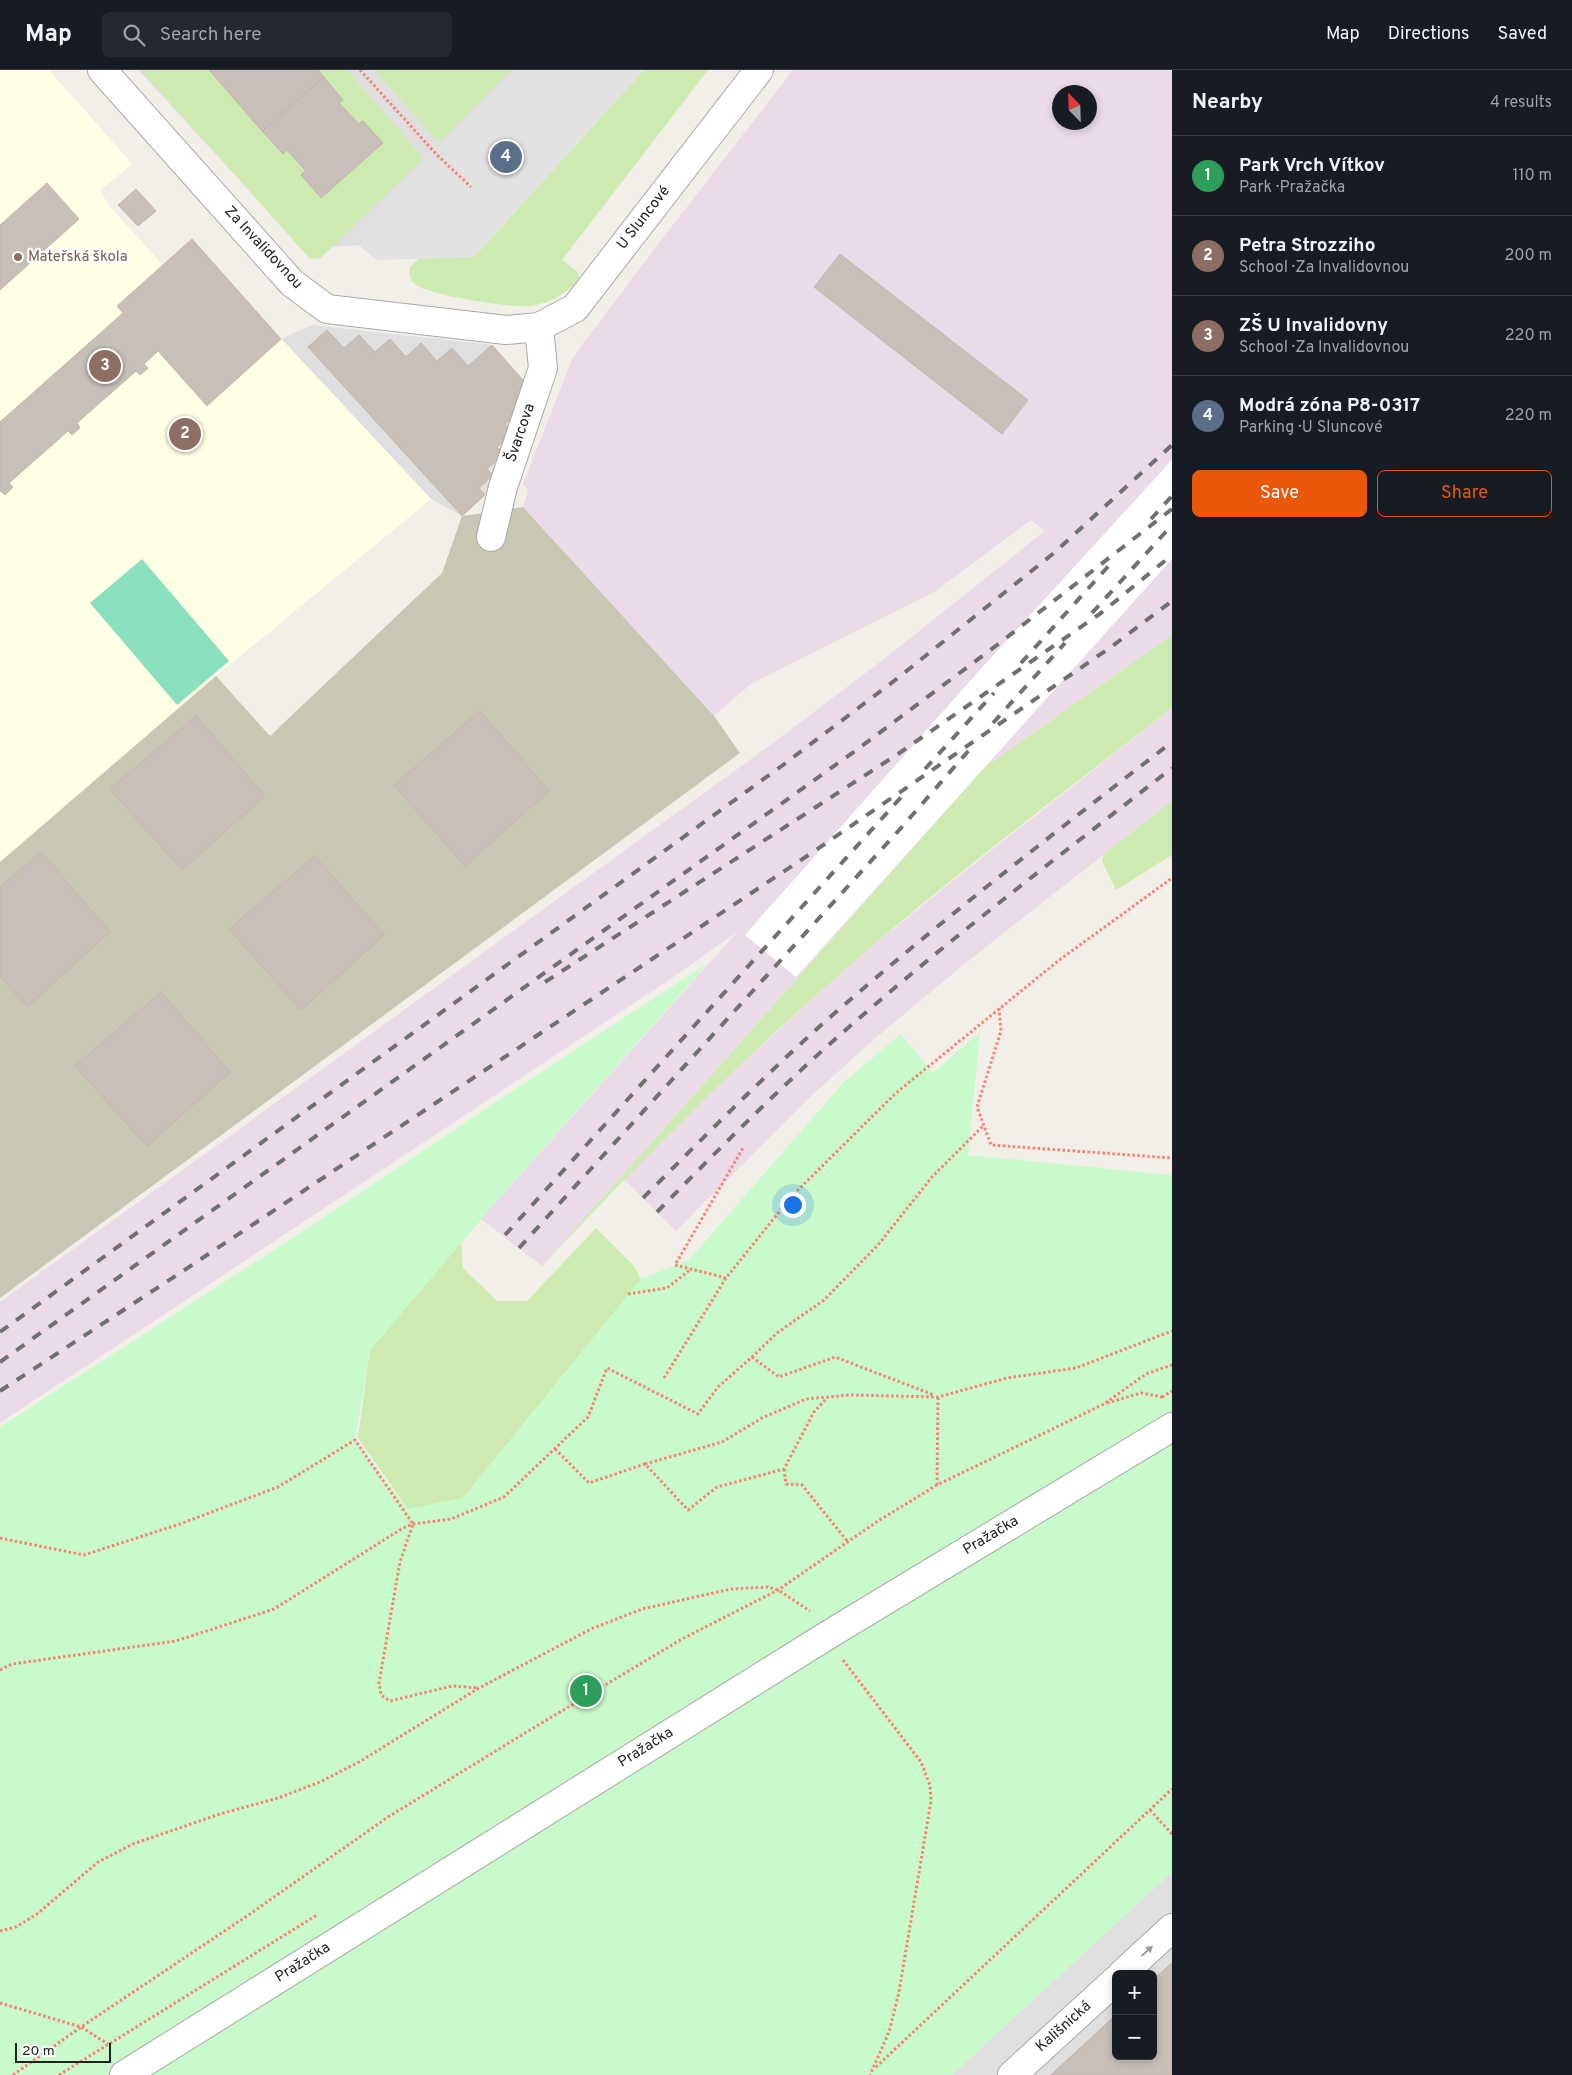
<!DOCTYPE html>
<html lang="en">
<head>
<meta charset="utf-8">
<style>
  body { margin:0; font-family:Overpass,sans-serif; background:#242831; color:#f1f3f6 }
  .controls { position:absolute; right:15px; bottom:15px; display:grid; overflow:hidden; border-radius:8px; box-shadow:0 2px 8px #0003 }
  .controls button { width:45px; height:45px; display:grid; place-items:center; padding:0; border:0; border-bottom:1px solid #363941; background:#171b24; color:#f1f3f6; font:25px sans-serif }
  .compass { position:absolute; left:1052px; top:15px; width:45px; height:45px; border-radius:50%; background:#171b24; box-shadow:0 2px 8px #0003; rotate:337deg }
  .scale { position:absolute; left:15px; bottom:12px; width:96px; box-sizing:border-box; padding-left:5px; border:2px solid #222; border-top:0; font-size:14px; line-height:18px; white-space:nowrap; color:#222; -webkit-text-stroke:4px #fff; paint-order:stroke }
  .you { position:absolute; left:792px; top:1134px; width:18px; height:18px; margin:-12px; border:4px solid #fff; border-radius:50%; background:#1a73e8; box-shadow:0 0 0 8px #1a73e833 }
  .badge { display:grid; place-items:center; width:32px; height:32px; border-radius:50%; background:#ea580c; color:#fff; font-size:16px; font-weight:700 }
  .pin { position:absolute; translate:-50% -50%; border:2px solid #fff; box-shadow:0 1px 5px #0006 }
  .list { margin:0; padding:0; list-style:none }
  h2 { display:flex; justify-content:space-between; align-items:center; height:65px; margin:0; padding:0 20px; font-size:21px }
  h2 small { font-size:16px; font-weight:400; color:#9ea1a6 }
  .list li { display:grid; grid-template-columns:32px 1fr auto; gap:15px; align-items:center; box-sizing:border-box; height:80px; padding:0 20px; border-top:1px solid #363941 }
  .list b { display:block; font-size:19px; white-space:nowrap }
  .list p { margin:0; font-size:16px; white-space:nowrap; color:#9ea1a6 }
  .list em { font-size:16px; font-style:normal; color:#9ea1a6 }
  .actions { display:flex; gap:10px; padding:15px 20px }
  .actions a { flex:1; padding:11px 0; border:1px solid #ea580c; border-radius:8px; text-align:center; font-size:18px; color:#ea580c }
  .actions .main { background:#ea580c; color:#fff }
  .icon { flex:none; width:28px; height:28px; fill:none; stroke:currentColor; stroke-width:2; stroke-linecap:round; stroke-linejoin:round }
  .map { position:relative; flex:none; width:1172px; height:2005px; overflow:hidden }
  header { display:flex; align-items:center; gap:30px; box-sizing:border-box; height:70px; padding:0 25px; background:#171b24; border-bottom:1px solid #363941 }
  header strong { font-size:24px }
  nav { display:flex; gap:28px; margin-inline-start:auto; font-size:18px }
  .search { width:350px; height:45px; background:#242831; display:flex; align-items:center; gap:12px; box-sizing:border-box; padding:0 18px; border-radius:8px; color:#9ea1a6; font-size:19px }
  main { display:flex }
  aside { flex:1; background:#171b24 }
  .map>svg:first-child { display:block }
  .residential { fill:#e0dfdf; fill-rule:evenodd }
  .industrial { fill:#ebdbe8; fill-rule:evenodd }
  .education { fill:#ffffe5 }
  .construction { fill:#c7c7b4 }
  .grass { fill:#cdebb0 }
  .park { fill:#c8facc }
  .pitch { fill:#88e0be }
  .parking { fill:#e2e2e2 }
  .pier { fill:#fff }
  .building { fill:#c7bfb8; stroke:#c4b6ab }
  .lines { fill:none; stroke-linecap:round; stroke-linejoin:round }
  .minor-casing { stroke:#a9a9a9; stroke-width:30 }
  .path { stroke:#fa8072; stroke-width:3; stroke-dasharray:2.5 2.5; stroke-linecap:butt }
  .minor { stroke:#fff; stroke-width:28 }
  .rail { stroke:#707070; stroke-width:4; stroke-dasharray:10 10; stroke-linecap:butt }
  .oneway { fill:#9c9c9c }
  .education-dot { fill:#8d6e63; stroke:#fff; stroke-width:2 }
  .labels { text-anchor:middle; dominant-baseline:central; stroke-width:4.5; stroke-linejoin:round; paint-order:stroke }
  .street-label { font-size:15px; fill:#222; stroke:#fff }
  .education-label { font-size:15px; fill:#785e54; stroke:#fff; text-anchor:start }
</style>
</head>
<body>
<header>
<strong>Map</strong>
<div class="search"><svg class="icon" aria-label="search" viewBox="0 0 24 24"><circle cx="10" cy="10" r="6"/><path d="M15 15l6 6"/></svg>Search here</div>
<nav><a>Map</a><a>Directions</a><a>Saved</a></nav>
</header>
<main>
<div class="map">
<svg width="1172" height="2005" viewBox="0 0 1172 2005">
  <rect width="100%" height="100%" fill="#f2efe9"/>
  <path class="residential" d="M 138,0 L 535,0 L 359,175 L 303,179 Z
    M 312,255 L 492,275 L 530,318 L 485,425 L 462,446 L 431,429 L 281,269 Z
    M 1172,1802 L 1172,2005 L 952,2005 ZM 1116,1904 L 1153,1904 L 1153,1986 L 1116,1986 Z"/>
  <path class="industrial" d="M 793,0 L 1172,0 L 1172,565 L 984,698 L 542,1196 L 481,1149 L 737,862 L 672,908 L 0,1353 L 0,1232 L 769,676 L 880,592 L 1045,461 L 1031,450 L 934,522 L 751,614 L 714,646 L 523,437 L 528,420 L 523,414 L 573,287 L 652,182 ZM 1060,22 L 1090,22 L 1090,52 L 1060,52 Z
    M 1172,638 L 1172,731 L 968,891 L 872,971 L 809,1028 L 676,1161 L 624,1109 L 707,1026 L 848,896 L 960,805 Z"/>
  <path class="education" d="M 0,0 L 49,0 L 132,94 L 100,120 L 109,136 L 163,195 L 192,169 L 290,278 L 431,429 L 216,606 L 0,792 Z"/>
  <path class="construction" d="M 523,437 L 714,646 L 740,683 L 0,1228 L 0,792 L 216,606 L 270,666 L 442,503 L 462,446 Z"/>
  <path class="grass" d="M 141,0 L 209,0 L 282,84 L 287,80 L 306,101 L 301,105 L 321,128 L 383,73 L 363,51 L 359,54 L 339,33 L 343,29 L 318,0 L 347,0 L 421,85 L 421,91 L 321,188 L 310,189 Z
    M 374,0 L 511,0 L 442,70 L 436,69 Z
    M 644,0 L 708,0 L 562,190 L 578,202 L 579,208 C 569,223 550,233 531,236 C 512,238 429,226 415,214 C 410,210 409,204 410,197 L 420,187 L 474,187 Z
    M 1172,565 L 1172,638 C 1063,723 952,806 848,897 C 740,991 640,1092 542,1196 L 984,698 Z
    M 1172,731 L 1172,785 L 1116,820 L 1102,792 L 1104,784 Z
    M 596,1158 L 634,1196 L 641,1209 L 463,1428 L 408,1439 L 358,1368 L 370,1280 L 461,1172 L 463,1198 L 497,1231 L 527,1231 Z"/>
  <path class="park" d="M 708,893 L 509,1117 L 370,1280 L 355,1370 L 408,1439 L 463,1428 L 641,1209 L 689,1190 L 844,1012 L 901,964 L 933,1003 L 980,962 L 968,1085 L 1172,1105 L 1172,1802 L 952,2005 L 0,2005 L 0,1357 L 308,1158 L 500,1029 Z"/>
  <path class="pitch" d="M 142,489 L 229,591 L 177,635 L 90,533 Z"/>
  <path class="parking" d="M 535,0 L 644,0 L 474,187 L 376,190 L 359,175 Z"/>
  <path class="pier" d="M 1172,390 L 1172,489 L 796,907 L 745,865 L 978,602 Z"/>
  <path class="building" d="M 209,0 L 318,0 L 324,7 L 262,61 Z
    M 324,7 L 343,30 L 339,33 L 359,54 L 363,51 L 383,73 L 321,128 L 301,105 L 306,101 L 287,80 L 283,84 L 262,61 Z
    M 47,113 L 79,149 L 0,220 L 0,155 Z
    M 136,119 L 156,141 L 138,156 L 118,135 Z
    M 192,169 L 281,269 L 207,336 L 158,281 L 144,294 L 148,298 L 140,305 L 136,301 L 77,353 L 80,358 L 72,365 L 68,361 L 9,413 L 13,417 L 5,425 L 0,421 L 0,352 L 123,243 L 117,236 Z
    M 840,184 L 1028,330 L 1002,364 L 814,217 Z
    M 327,260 L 344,278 L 359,265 L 375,282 L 390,269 L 406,287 L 421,273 L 437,291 L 452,278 L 468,296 L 492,275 L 530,318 L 515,331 L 522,340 L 505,354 L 513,363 L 497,377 L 503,384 L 487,399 L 493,405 L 479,418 L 485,425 L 462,446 L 308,277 Z
    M 480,641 L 549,721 L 465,796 L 394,715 Z
    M 196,646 L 265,726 L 182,800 L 110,719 Z
    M 41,782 L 110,862 L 27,937 L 0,906 L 0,817 Z
    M 315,786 L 384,865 L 301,940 L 229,859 Z
    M 161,922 L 230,1002 L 147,1076 L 75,996 Z
    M 1172,1893 L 1172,2005 L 1051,2005 L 1116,1945 L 1116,1986 L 1153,1986 L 1153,1910 Z
    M 1172,1893 L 1172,2005 L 1051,2005 L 1116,1945 L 1116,1986 L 1153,1986 L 1153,1910 Z"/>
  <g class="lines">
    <g class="minor-casing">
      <path id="minor" d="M 102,0 L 292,213 L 327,239 L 506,260 L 539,257 L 575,238 L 759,0
        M 491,467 L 503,417 L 543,298 L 539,257
        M 1122,1904 L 1172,1858
        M 124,2005 L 828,1565 L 1172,1357
        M 1012,2005 L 1116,1910"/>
    </g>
    <path class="path" d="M 360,0 L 437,85 L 471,117
      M 999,938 L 1001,961 L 977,1037 L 991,1075 L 1172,1088
      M 726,1208 L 675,1195 L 743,1078
      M 628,1224 L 667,1218 L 691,1199
      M 752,1287 L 779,1307 L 835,1287 L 934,1325
      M 664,1308 L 726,1208 L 792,1126 L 896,1023 L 1058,891 L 1172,808
      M 1162,1327 L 1172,1321
      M 1107,1333 L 1141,1323 L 1163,1327
      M 555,1379 L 589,1413 L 645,1394 L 688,1440 L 717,1417 L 784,1399 L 814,1342 L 828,1327
      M 645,1394 L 722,1372 L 762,1348 L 806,1329 L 850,1325 L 938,1327 L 1007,1308 L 1076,1298 L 1172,1261
      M 784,1399 L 786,1414 L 802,1415 L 848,1472
      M 937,1415 L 938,1327
      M 0,1468 L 84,1485 L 180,1454 L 278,1417 L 355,1370 L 413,1454 L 400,1492 L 379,1613 L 381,1625 L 390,1631 L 452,1616 L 479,1618
      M 843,1590 L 921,1692 L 930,1715 L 931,1731 L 899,1922 L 889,1962 L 870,2005
      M 0,1600 L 12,1594 L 176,1571 L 274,1539 L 403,1458 L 413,1454 L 451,1449 L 504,1427 L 588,1347 L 607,1298 L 698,1344 L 718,1317 L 752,1287 L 777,1263 L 824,1230 L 878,1175 L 932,1107 L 984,1055
      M 1150,1740 L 1172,1764
      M 0,1861 L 16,1857 L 37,1844 L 98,1792 L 133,1774 L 220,1744 L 278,1728 L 320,1712 L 359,1692 L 479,1618 L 591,1559 L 642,1539 L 731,1519 L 768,1517 L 778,1520 L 810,1541
      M 0,1933 L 81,1957 L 108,1974
      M 876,1997 L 1172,1719
      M 13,2005 L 81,1957 L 250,1844 L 388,1747 L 535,1657 L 682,1569 L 778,1520 L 878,1451 L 937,1415 L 1104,1334 L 1146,1304 L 1172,1295
      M 59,2005 L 317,1845"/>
    <use href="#minor" class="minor"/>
    <path class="rail" d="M 1151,449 L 1172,426
      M 1092,543 L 1172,455
      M 1021,593 L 1113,491
      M 993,653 L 1065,573
      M 925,699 L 994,623
      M 545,912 L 898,684 L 1101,543 L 1172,485
      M 643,1128 C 701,1070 758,1012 819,957 C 932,857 1053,764 1172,672
      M 657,1142 C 722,1076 786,1011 856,951 C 958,862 1066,781 1172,698
      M 505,1165 L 904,724
      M 519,1178 L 901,758 L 970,679
      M 0,1262 L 783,695 L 894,611 L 1054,483 L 1172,375
      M 0,1292 L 855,681 L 997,575 L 1172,439
      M 0,1321 L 183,1201 L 816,780 L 1111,577 L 1172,531"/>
  </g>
  <defs><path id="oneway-solid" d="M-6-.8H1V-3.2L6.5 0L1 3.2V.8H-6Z" transform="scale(1.25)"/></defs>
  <use class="oneway" href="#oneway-solid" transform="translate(1147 1881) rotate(-42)"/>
  <circle class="education-dot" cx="18" cy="187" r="5"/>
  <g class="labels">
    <g class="street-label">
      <text transform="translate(644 148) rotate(-52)">U Sluncové</text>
      <text transform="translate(263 178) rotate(47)">Za Invalidovnou</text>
      <text transform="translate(521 363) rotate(-71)">Švarcova</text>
      <text transform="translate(991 1466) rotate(-31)">Pražačka</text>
      <text transform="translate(646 1678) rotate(-32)">Pražačka</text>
      <text transform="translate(303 1893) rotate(-32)">Pražačka</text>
      <text transform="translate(1064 1957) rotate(-42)">Kališnická</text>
    </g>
    <g class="education-label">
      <text x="28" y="187">Mateřská škola</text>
    </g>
  </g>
</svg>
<div class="controls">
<button>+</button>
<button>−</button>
</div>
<svg class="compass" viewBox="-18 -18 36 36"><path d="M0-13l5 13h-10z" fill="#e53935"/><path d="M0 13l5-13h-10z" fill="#9ea1a6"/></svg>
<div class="scale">20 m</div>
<div class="you"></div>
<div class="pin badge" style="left:586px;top:1621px;background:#2e9e5b">1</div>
<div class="pin badge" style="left:185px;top:364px;background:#8d6e63">2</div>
<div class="pin badge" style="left:105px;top:296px;background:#8d6e63">3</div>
<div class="pin badge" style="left:506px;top:87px;background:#5c6f8a">4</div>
</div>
<aside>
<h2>Nearby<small>4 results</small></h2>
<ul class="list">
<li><span class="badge" style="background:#2e9e5b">1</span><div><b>Park Vrch Vítkov</b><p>Park · Pražačka</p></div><em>110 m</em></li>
<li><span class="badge" style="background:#8d6e63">2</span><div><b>Petra Strozziho</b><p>School · Za Invalidovnou</p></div><em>200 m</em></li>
<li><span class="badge" style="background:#8d6e63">3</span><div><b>ZŠ U Invalidovny</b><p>School · Za Invalidovnou</p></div><em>220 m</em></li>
<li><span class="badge" style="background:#5c6f8a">4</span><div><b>Modrá zóna P8-0317</b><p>Parking · U Sluncové</p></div><em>220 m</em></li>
</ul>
<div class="actions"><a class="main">Save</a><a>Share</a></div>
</aside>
</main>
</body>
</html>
